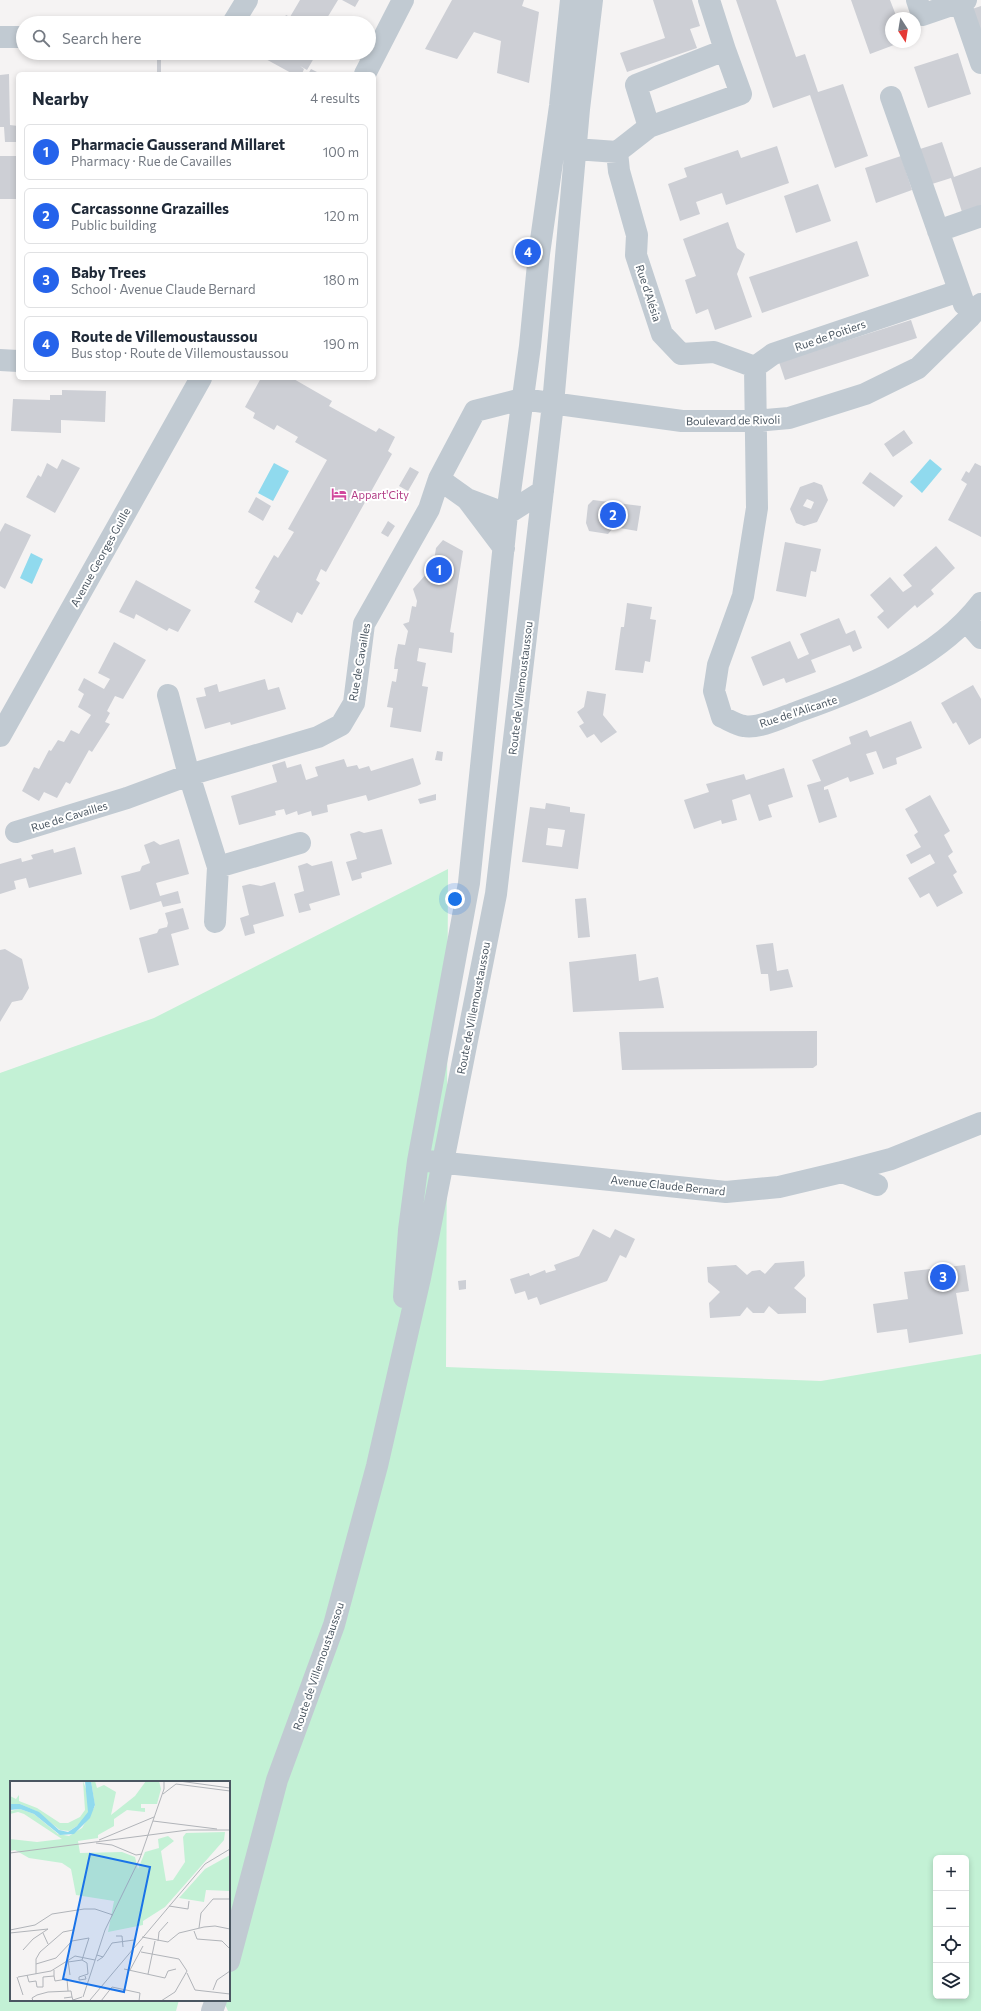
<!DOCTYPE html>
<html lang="en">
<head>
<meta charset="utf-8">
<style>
  body { margin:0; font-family:Commissioner,sans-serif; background:#f2f2f3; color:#1f2937 }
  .controls { position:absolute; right:12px; bottom:12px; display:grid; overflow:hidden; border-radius:6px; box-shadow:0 2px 6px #0003 }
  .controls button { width:36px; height:36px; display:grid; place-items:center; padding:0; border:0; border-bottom:1px solid #e0e1e3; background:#fff; color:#1f2937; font:20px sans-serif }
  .compass { position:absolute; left:885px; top:12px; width:36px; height:36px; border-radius:50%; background:#fff; box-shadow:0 2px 6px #0003; rotate:168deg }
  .you { position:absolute; left:455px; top:899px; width:14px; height:14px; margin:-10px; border:3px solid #fff; border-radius:50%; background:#1a73e8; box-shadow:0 0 0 6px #1a73e833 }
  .badge { display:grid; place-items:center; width:26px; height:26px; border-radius:50%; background:#2563eb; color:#fff; font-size:13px; font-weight:700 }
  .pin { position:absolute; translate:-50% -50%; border:2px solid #fff; box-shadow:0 1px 4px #0006 }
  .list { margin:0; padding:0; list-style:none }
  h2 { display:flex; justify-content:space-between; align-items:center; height:52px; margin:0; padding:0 16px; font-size:17px }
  h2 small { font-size:13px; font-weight:400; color:#747a83 }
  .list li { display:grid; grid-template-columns:26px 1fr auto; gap:12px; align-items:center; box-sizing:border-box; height:56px; margin:0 8px 8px; padding:0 8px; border:1px solid #e0e1e3; border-radius:6px }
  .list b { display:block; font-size:15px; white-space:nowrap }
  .list p { margin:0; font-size:13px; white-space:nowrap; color:#747a83 }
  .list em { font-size:13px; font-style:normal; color:#747a83 }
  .icon { flex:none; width:22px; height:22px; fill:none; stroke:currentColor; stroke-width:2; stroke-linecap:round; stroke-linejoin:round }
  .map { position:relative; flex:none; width:981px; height:2011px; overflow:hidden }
  .search { position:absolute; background:#fff; box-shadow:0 2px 6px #0003; left:16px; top:16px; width:360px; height:44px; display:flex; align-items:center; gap:10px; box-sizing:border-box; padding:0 14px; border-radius:22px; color:#747a83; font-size:15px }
  .panel { position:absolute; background:#fff; box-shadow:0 2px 6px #0003; left:16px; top:72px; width:360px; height:308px; border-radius:6px }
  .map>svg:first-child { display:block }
  .green { fill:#c3f1d5; fill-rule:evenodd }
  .water { fill:#90daee }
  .building { fill:#cdcfd5; fill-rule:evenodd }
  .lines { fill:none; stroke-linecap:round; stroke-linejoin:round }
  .minor { stroke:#c1cad2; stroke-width:22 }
  .labels { text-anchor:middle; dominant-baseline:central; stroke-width:4; stroke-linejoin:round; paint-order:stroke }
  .street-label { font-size:11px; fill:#4a5661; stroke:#fff }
  .hotel-label { font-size:11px; fill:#b23c85; stroke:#fff; text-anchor:start }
  .inset-road { fill:none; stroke:#b1b4b9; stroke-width:1 }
  .view { fill:#1a73e8; fill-opacity:0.15; stroke:#1a73e8; stroke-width:2 }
  .inset-edge { fill:none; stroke:#4a5661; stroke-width:2 }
</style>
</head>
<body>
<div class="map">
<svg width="981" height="2011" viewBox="0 0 981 2011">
  <rect width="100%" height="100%" fill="#f5f3f3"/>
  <path class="green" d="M 448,869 L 446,1367 L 821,1381 L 981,1354 L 981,2011 L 228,2011 L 223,2000 L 229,2000 L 229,1782 L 11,1782 L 11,2000 L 179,2000 L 176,2011 L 0,2011 L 0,1073 L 154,1018 ZM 936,1858 L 966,1858 L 966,1996 L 936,1996 Z"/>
  <path class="water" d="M 930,459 L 942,469 L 922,493 L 910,482 Z
    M 274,463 L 289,471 L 273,501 L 258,493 Z
    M 31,553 L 43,559 L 32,584 L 20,578 Z"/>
  <path class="building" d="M 300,0 L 338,0 L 324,23 L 281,23 L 286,15 L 290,17 Z
    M 342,0 L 359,0 L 355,7 Z
    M 452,0 L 524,0 L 522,6 L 539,12 L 529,83 L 497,73 L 501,41 L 474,32 L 457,59 L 425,49 Z
    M 653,0 L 692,0 L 700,26 L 690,29 L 697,48 L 627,72 L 620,53 L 665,38 Z
    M 736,0 L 776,0 L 796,57 L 805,54 L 818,92 L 843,84 L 868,156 L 835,168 L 810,95 L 773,108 Z
    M 851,0 L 890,0 L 897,18 L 891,18 L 891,42 L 902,42 L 870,54 Z
    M 981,6 L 981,45 L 969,10 Z
    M 265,53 L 312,53 L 310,57 L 314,58 L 307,70 L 300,66 L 304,69 L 302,74 L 293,74 L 262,57 Z
    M 958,53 L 971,94 L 928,108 L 914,67 Z
    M 157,56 L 161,56 L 161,72 L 157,72 Z
    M 311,69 L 319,73 L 318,74 L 308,74 Z
    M 251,72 L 271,72 L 271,74 L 251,74 Z
    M 9,74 L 10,125 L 18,126 L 18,142 L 5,142 L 4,127 L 0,127 L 0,75 Z
    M 942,142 L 954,177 L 981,167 L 981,206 L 962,212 L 951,178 L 932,184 L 920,149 Z
    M 777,146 L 789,183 L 726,205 L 722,193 L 696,202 L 700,214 L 680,221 L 668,184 L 687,177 L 684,168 L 738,150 L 741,158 Z
    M 0,156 L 16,156 L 18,199 L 0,199 Z
    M 901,156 L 912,190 L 876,203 L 865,168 Z
    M 818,184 L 831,221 L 796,233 L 784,196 Z
    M 728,222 L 737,248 L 745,254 L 737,274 L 752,317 L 715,330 L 708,309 L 696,314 L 685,280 L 696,276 L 683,239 Z
    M 857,241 L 869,276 L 762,313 L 749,277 Z
    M 911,320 L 917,338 L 785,380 L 779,362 Z
    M 261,378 L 292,378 L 332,401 L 329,406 L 376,432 L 379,428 L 395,437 L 388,451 L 392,454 L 326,572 L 321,569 L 316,580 L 320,583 L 302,615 L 297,612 L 292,623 L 254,602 L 260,591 L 255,588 L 274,555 L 278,558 L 294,532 L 288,529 L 327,460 L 295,442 L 298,437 L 277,425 L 274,430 L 253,418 L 255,413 L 245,407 Z
    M 62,390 L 106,391 L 105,422 L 61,420 L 61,433 L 11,431 L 13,399 L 50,400 L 50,395 L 62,395 Z
    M 904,430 L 913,443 L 893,457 L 884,444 Z
    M 62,459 L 80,468 L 55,513 L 26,497 L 38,475 L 41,477 L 47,463 L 57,469 Z
    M 975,463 L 981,466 L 981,537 L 948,520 L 967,484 L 961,480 L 966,471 L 969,473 Z
    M 410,467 L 419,472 L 408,491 L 399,486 Z
    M 870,472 L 903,496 L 894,507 L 862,483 Z
    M 814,482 L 822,485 L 828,500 L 817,522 L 804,526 L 796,523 L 790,509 L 800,487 ZM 807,499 L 814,502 L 811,509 L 803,506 Z
    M 256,497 L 271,506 L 263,521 L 248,512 Z
    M 593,500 L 641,506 L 637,531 L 614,527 L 608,534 L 589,531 L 586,523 L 588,505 Z
    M 388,521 L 395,526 L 388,537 L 381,533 Z
    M 5,523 L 31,535 L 5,589 L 0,586 L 0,532 Z
    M 443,540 L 463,551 L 450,632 L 454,633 L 452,653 L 419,648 L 417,661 L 426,663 L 422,686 L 428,687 L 421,732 L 390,727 L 393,708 L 387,707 L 392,681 L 396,682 L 398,669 L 394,669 L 395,659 L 398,644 L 405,645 L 408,631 L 403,624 L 409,622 L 412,606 L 416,607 L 417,601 L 413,589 L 428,572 L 429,560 L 434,561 L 436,548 Z
    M 785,542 L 821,549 L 816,572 L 811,571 L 806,597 L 776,591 Z
    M 936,546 L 955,568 L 931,590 L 934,594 L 917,608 L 915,605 L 888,629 L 877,617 L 884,611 L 870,595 L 890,577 L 903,592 L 912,586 L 903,575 Z
    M 136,580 L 191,610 L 178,632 L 169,628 L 167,631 L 136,614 L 134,619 L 119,612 Z
    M 627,603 L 652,607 L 650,619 L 656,620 L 650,662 L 645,661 L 643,673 L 615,670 L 621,627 L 624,627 Z
    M 839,618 L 846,634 L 855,630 L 862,648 L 853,652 L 850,645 L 811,660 L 816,672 L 786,683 L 784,678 L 763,686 L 751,657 L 790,641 L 798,659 L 809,654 L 800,634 Z
    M 114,642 L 146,660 L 123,699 L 115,696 L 107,711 L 110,713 L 105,722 L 110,724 L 92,752 L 89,750 L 70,784 L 66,782 L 57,798 L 44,792 L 39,801 L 22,791 L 34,767 L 39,769 L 49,750 L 51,751 L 58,740 L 64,742 L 71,730 L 79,734 L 85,724 L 91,715 L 78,707 L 84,694 L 78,690 L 84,678 L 104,689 L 110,679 L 98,673 Z
    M 265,679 L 268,690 L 279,687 L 286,709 L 231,725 L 230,722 L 205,729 L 196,698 L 206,696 L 204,688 L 217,684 L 219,692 Z
    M 973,685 L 981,699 L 981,738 L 969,745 L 956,722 L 953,724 L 941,703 Z
    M 587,691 L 606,694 L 603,715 L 617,732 L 601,743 L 594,734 L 587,738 L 579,726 L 584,723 L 577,712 L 584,707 Z
    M 911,721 L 922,748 L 896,758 L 897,764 L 883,769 L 876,751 L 866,754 L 874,774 L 850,782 L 848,777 L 824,787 L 824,790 L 828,789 L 837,817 L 819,823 L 807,785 L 821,781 L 812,760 L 851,744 L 849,737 L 867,730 L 870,737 Z
    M 437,751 L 443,752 L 442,761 L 435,760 Z
    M 413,758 L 421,784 L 417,786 L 368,801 L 366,795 L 327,805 L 328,812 L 312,816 L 311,811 L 298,815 L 297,811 L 286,815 L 284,809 L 275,811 L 276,815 L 239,825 L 231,796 L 277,782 L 272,765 L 285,761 L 287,768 L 301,764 L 306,780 L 318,776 L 315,767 L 344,759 L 347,767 L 357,765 L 359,769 L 369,766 L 371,771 Z
    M 784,768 L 793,797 L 768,805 L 772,817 L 759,821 L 750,794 L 732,800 L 737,820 L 722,824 L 721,820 L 694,829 L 684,800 L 709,792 L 706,784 L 744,774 L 746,780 Z
    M 436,794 L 436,800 L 420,804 L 418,799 Z
    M 930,795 L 950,831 L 944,835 L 953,852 L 948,856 L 957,872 L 953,875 L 963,893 L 937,907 L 929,893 L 920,898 L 908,878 L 935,863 L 930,854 L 911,864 L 906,855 L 921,847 L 914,835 L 918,832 L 905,809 Z
    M 546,803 L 570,807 L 570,812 L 585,814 L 578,869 L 522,862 L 530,807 L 545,809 ZM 548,828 L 565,830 L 562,847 L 546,845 Z
    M 382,829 L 392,864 L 361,873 L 362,878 L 352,881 L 346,862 L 357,859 L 350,834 L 359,831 L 364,833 Z
    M 179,839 L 189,874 L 156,883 L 160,896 L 178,891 L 181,903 L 163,907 L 161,901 L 130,910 L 121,876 L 140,871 L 142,866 L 150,863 L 144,845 L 154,841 L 160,845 Z
    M 75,847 L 82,874 L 29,888 L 26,878 L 14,881 L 16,889 L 0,894 L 0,864 L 21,858 L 22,862 L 33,859 L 31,855 L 53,849 L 54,853 Z
    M 332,861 L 340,895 L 309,904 L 311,910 L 299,913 L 294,894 L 304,891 L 298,866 L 307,863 L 312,866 Z
    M 275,882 L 284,916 L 253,925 L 255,933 L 245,936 L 240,918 L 249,915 L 242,886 L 250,884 L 261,886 Z
    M 586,898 L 590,937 L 578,938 L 575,899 Z
    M 183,908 L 189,929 L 171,934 L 179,965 L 148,973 L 139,938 L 157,933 L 159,929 L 167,927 L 168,923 L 165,913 Z
    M 773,943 L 777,971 L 788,969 L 793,987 L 770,991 L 768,974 L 761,974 L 756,945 Z
    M 5,949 L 22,959 L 29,988 L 22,1000 L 12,1002 L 0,1022 L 0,950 Z
    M 636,954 L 639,981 L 658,977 L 664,1008 L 573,1012 L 569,962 Z
    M 817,1031 L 817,1065 L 813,1068 L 622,1070 L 619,1032 Z
    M 593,1229 L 610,1238 L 615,1229 L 635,1239 L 626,1258 L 620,1255 L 607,1281 L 540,1305 L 537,1297 L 528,1300 L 525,1291 L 515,1294 L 510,1279 L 529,1273 L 530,1276 L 545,1270 L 546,1273 L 556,1270 L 554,1265 L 579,1256 Z
    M 804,1261 L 805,1276 L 794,1288 L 806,1298 L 806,1313 L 778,1314 L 769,1306 L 764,1313 L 753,1313 L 747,1307 L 740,1316 L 710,1318 L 709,1303 L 720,1292 L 708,1282 L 707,1267 L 736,1265 L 747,1275 L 752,1271 L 760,1270 L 765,1274 L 775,1263 Z
    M 965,1265 L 969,1291 L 956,1293 L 963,1334 L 909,1343 L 907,1329 L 877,1333 L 873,1304 L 908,1299 L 904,1272 Z
    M 466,1280 L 466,1289 L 459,1290 L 458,1281 Z"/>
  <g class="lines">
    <path class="minor" d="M 709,0 L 725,50
      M 917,0 L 922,15 L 966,0
      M 960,2 L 981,63
      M 233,23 L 247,0
      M 0,37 L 23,37
      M 365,74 L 403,0
      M 891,97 L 964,304
      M 649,127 L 636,85 L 725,50 L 741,94 L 649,127 L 617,152 L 619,171 L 637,235 L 636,255 L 662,334 L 681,354 L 714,352 L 755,367
      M 561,148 L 617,152
      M 938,231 L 981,216
      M 959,291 L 773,354 L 755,367 L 757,508 L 743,596 L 718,665 L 714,691 L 722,717 C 729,720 737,725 744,726 C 759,729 783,717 797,712 C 864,688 936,661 981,603
      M 0,360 L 18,361
      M 543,491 L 507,514 L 467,499 L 439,479 L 475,411 L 522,399 L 682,421 L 755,421 L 789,418 L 865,394 L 918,368 L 969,318 L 981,304
      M 467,499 L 504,548
      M 967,622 L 981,638
      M 168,695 L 189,775 L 218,867 L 300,843
      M 0,736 L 201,378
      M 16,832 L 127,798 L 189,775 L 318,737 L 341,725 L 354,703 L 364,624 L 429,509 L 439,479
      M 215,922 L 218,867
      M 427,1161 L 726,1192 L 779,1187 L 842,1172 L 891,1159 L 981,1123
      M 842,1172 L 877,1185
      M 404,1297 L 409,1230 L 418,1161 L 469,883 L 507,514 L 530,346 L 539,254 L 560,106 L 571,0
      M 229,1961 L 277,1780 L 334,1625 L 377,1466 L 420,1278 L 496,894 L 553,404 L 579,109 L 592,0
      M 212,2011 L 216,2000"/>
  </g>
  <defs>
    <g id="hotel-bare" transform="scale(1.2)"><path d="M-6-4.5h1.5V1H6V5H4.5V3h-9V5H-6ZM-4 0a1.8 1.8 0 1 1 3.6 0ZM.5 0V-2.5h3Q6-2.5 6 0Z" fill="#d1479c" stroke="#fff" stroke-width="2.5" paint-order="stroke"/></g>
  </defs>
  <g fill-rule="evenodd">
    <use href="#hotel-bare" x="339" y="494"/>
  </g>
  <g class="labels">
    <g class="street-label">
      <text transform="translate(649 293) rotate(72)">Rue d'Alésia</text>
      <text transform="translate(830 335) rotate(-19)">Rue de Poitiers</text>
      <text transform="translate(733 420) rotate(-1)">Boulevard de Rivoli</text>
      <text transform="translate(100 557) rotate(-61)">Avenue Georges Guille</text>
      <text transform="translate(359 662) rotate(-80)">Rue de Cavailles</text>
      <text transform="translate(520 688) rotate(-83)">Route de Villemoustaussou</text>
      <text transform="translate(798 711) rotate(-18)">Rue de l'Alicante</text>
      <text transform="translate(69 816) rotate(-17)">Rue de Cavailles</text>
      <text transform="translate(473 1008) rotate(-79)">Route de Villemoustaussou</text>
      <text transform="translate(668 1185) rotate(6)">Avenue Claude Bernard</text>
      <text transform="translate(318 1666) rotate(-71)">Route de Villemoustaussou</text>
    </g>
    <g class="hotel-label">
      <text x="351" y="494">Appart'City</text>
    </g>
  </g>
  <g transform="translate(10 1781)">
    <rect width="220" height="220" fill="#f5f3f3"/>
    <path d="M 73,0 L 78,13 L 79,32 L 70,43 L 59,50 L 50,49 L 26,30 L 10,23 L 0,23 L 0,15 L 6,18 L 9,14 L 9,20 L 27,27 L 50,42 L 58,42 L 70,36 L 75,29 ZM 81,0 L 85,0 L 87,7 L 94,4 L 106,11 L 101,34 L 125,15 L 136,0 L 149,0 L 151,8 L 147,23 L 131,23 L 131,27 L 135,27 L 135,31 L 117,29 L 104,38 L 104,45 L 88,54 L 88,57 L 68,60 L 70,72 L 112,71 L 125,76 L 128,88 L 135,71 L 149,67 L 148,58 L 158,55 L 164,60 L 151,70 L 156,100 L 163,99 L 175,81 L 173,56 L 176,52 L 215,51 L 214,59 L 155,126 L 133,140 L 133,144 L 98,151 L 104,120 L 66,114 L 61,88 L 52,82 L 19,77 L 5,69 L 0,70 L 0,58 L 27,61 L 52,58 L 14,33 L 8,31 L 0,33 L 0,30 L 10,28 L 24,33 L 48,53 L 59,55 L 72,47 L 85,25 ZM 220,74 L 220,110 L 196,109 L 194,121 L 169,117 L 195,88 Z" fill="#c3f1d5"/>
    <path d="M 75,0 L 81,0 L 85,24 L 80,37 L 64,53 L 50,54 L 24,33 L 10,28 L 0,29 L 0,23 L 10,23 L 29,31 L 49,49 L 58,51 L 67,45 L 78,31 Z" fill="#90daee"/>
    <path class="inset-road" d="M 169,0 L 220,7M 153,13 L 166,3 L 220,10M 143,40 L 207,48M 89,59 L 144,36M 86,62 L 102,64 L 126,74 L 132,73M 0,72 L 178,49 L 220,49M 159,125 L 178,128 L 179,120M 189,147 L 191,132 L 203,118 L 220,118M 0,149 L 25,144 L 42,133 L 74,128 L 85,128 L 103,134M 184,150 L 187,158 L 212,160 L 220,168M 0,152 L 38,148M 33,152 L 38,163M 106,155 L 112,155 L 113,166M 132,156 L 158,161 L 169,152 L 194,146 L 205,145 L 220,148M 148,160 L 149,151 L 158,141M 13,169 L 23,158 L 38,148M 131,171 L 169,178 L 177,190 L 165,211 L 151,220M 87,174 L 93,176 L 87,180M 93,176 L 102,162 L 124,159M 58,179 L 60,194M 72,179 L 77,182 L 78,193 L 69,196 L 69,199 L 76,198 L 75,195M 26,183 L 46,177 L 62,160 L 79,157 L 72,179 L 58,181M 114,188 L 155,197 L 158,190 L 166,188M 120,189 L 133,165M 177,192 L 185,209 L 220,213M 26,193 L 26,178 L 30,171 L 53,151 L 63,149M 138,193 L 145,160M 17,194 L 19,201 L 26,200 L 27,206 L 33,206 L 33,196 L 44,195 L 44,189M 44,195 L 45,200 L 57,198 L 58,210M 7,196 L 13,214M 8,196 L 41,190 L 65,175 L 85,179M 0,202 L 0,216M 203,209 L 207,199 L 220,190M 73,216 L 95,149 L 130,77 L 154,8 L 154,0M 54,217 L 62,216 L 63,219 L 69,220M 80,219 L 195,83 L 220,68M 23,220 L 22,217 L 27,214 L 38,211 L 61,210 L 62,216M 60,220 L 72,216M 91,220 L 102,206 L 130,212 L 129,220"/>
    <path class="view" d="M 80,73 L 140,86 L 114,211 L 53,198 Z"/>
    <rect width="220" height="220" class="inset-edge"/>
  </g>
</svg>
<div class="controls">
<button>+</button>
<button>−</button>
<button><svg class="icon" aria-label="locate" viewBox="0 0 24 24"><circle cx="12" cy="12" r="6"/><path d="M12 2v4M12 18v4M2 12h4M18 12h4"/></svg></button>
<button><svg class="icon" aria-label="layers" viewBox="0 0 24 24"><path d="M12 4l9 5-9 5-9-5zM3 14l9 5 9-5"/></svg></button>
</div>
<svg class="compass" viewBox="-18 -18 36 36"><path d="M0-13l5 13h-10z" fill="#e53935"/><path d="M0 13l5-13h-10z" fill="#747a83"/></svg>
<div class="you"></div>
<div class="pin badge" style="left:439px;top:570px">1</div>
<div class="pin badge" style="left:613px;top:515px">2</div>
<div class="pin badge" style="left:943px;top:1277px">3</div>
<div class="pin badge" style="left:528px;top:252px">4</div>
<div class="search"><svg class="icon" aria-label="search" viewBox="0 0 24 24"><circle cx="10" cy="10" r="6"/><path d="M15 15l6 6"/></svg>Search here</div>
<section class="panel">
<h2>Nearby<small>4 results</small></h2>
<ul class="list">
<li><span class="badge">1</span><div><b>Pharmacie Gausserand Millaret</b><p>Pharmacy · Rue de Cavailles</p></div><em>100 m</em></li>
<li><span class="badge">2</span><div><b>Carcassonne Grazailles</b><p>Public building</p></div><em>120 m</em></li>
<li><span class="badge">3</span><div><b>Baby Trees</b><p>School · Avenue Claude Bernard</p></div><em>180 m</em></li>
<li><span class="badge">4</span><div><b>Route de Villemoustaussou</b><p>Bus stop · Route de Villemoustaussou</p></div><em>190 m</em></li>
</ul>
</section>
</div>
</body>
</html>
